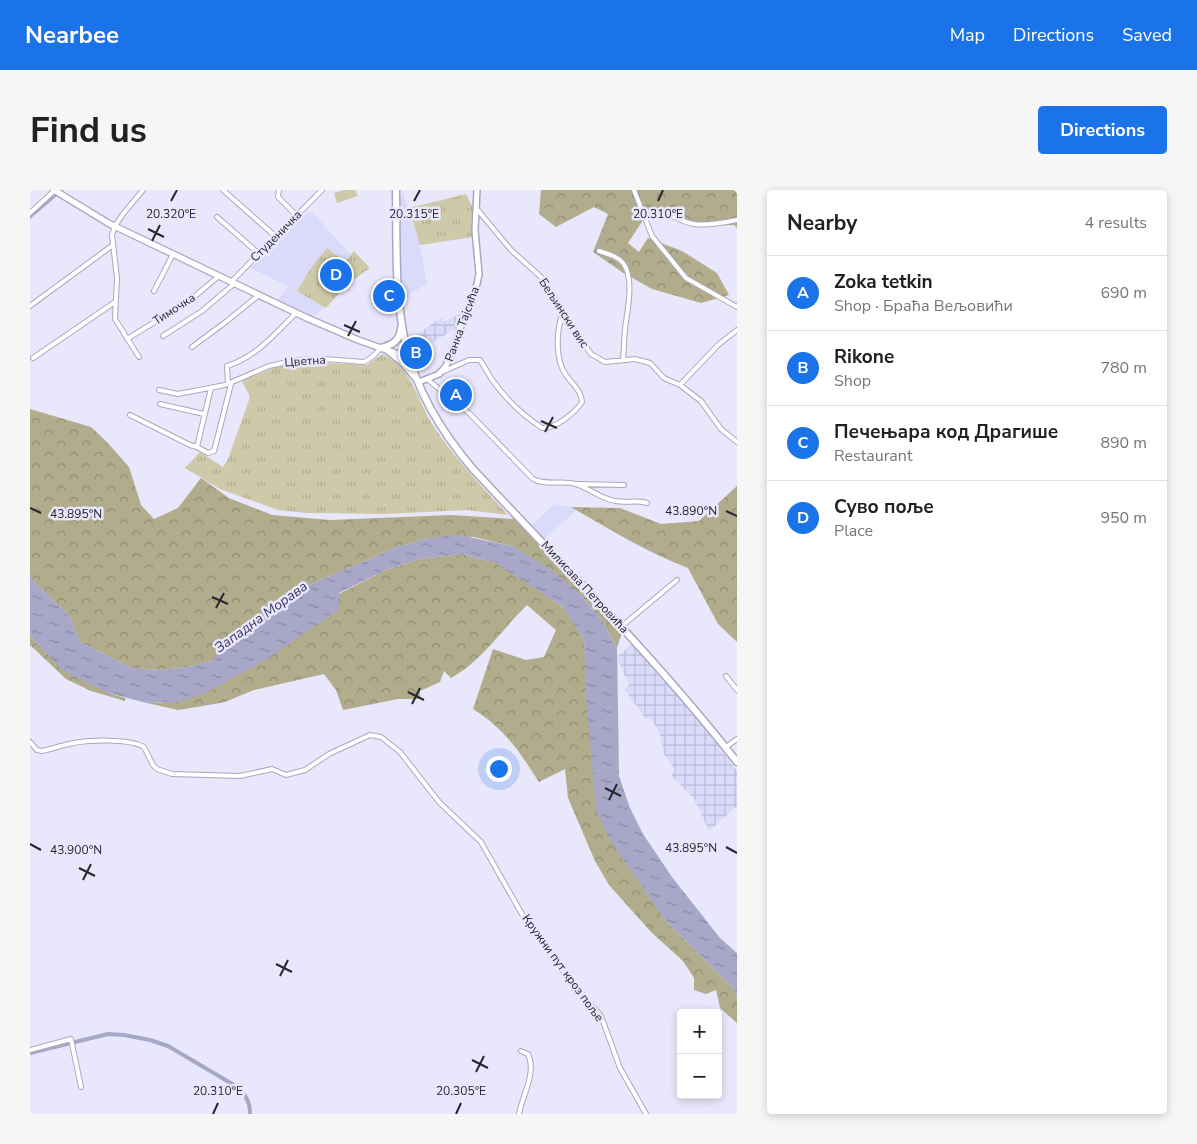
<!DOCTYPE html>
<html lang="en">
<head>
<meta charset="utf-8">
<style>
  body { margin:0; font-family:"Nunito Sans",sans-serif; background:#f6f6f6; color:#202124 }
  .controls { position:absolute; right:15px; bottom:15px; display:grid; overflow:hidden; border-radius:5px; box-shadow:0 2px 8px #0003 }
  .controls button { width:45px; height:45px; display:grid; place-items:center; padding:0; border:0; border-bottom:1px solid #e0e0e0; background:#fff; color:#202124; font:25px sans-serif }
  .you { position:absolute; left:468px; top:578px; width:18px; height:18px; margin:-12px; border:4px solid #fff; border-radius:50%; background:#1a73e8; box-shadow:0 0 0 8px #1a73e833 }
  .badge { display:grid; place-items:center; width:32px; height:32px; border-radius:50%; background:#1a73e8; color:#fff; font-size:16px; font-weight:700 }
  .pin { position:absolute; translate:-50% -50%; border:2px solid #fff; box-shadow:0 1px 5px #0006 }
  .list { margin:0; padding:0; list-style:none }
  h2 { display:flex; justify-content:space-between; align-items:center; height:65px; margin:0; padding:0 20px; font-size:21px }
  h2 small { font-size:16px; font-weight:400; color:#757577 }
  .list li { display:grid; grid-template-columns:32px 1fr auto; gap:15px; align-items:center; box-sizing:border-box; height:75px; padding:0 20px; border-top:1px solid #e0e0e0 }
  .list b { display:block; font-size:19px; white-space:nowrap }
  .list p { margin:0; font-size:16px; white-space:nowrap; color:#757577 }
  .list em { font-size:16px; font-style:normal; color:#757577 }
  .map { position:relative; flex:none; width:707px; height:924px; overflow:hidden; border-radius:5px }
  header { display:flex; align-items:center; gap:30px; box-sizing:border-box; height:70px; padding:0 25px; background:#1a73e8; color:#fff }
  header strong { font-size:24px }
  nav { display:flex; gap:28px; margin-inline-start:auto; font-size:18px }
  .intro { display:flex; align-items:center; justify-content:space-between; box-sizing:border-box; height:120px; padding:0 30px }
  h1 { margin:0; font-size:35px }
  .button { padding:12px 22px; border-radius:5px; background:#1a73e8; color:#fff; font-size:18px; font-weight:700 }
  main { display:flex; gap:30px; padding:0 30px }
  aside { flex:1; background:#fff; border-radius:5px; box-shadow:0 2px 8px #0003 }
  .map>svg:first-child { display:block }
  .built { fill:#dbdafb }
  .industrial { fill:url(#industrial-grid) }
  .grass { fill:url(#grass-tufts) }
  .forest { fill:url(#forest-crowns) }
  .pitch { fill:#cec9a8 }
  .water { fill:url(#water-ripples) }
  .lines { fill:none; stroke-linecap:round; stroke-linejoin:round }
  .canal { stroke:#a8a7c7; stroke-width:4 }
  .minor-casing { stroke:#a9a8c1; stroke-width:6 }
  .tertiary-casing { stroke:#a9a8c1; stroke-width:8 }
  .secondary-casing { stroke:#a9a8c1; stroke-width:8 }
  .primary-casing { stroke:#a9a8c1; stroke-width:9 }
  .minor { stroke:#fff; stroke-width:4 }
  .tertiary { stroke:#fff; stroke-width:5 }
  .secondary { stroke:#fff; stroke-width:5.5 }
  .primary { stroke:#fff; stroke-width:6 }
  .ticks { fill:none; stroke:#272630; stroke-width:2 }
  .labels { text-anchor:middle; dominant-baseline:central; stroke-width:5; stroke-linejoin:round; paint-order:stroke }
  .street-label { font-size:12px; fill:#272630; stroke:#e8e7fc }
  .water-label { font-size:14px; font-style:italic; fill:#3a3461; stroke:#e8e7fc }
  .ticks-label { font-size:12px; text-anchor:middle; fill:#272630; stroke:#e8e7fc; stroke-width:5; stroke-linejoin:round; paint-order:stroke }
</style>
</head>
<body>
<header>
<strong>Nearbee</strong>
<nav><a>Map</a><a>Directions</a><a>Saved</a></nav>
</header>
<div class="intro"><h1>Find us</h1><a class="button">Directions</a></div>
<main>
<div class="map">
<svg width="707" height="924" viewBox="0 0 707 924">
  <defs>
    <pattern id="industrial-grid" width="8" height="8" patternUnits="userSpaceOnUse" patternTransform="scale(1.25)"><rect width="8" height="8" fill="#dbdafb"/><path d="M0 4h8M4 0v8" fill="none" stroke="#bcbbd7"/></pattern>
    <pattern id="grass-tufts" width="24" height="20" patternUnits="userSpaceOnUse" patternTransform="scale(1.25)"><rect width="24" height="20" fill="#cec9a8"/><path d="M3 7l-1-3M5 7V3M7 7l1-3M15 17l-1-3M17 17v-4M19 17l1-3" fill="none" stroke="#b1ac91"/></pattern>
    <pattern id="forest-crowns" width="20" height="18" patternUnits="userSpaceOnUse" patternTransform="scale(1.25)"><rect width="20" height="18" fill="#b1ac8b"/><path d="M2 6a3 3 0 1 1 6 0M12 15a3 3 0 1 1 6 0" fill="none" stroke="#908c72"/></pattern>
    <pattern id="water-ripples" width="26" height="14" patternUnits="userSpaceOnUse" patternTransform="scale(1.25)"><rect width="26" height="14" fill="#a8a7c7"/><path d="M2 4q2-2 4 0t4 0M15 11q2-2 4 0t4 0" fill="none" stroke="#8988a2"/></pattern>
  </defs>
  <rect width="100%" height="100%" fill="#e8e7fc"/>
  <path class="built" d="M 373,2 L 390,55 L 397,94 L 372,108 L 370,55 L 370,7 Z
    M 282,22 L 321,65 L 315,72 L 281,78 L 267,101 L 294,117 L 283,127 L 247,111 L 258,96 L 221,78 L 269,28 Z
    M 524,314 L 541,317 L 547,320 L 514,349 L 502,335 Z"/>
  <path class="industrial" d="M 432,123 L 428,137 L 385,163 L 382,148 L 412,127 L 414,132 Z
    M 603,453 L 626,483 L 663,522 L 707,581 L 707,616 L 679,641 L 664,608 L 641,586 L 645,580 L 634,564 L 630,544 L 621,528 L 616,529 L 595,500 L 599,495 L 587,467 Z"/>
  <path class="grass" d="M 436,4 L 442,16 L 443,47 L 390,55 L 379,18 Z
    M 297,58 L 315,72 L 324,61 L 340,78 L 316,95 L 296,118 L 267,101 L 281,78 Z
    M 352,164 C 381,177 387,208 402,234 C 423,267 452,296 478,325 L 437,320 L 356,324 L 278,323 L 248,320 L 190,299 L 155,278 L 170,262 L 193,277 L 198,269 L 220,207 L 212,191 L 246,177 L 279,172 L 337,175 Z"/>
  <path class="forest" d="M 511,0 L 707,0 L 707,38 L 704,35 L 667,36 L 637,24 L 617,24 L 598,53 L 609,62 L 618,48 L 652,61 L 687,83 L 699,105 L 671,113 L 622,99 L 592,82 L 563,62 L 578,24 L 564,17 L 526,37 L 509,24 Z
    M 0,219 L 61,237 L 76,251 L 99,277 L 111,315 L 124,329 L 148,318 L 171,288 L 199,308 L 242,325 L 300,330 L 421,325 L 484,329 L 565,411 L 592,442 L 587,458 L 572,431 L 551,405 L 517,378 L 482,356 L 444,347 L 399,348 L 367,357 L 277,396 L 182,471 L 156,477 L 130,480 L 101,478 L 50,452 L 40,426 L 6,394 L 0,384 Z
    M 707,296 L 707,452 L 688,434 L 658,378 C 616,362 579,339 541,317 L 590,318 L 631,334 L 669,331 Z
    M 432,364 L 466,373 L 492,388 L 535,419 L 554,450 L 560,543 L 633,728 L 703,798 L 707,805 L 707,833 L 690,818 L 686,800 L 676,804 L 664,800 L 664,788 L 653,771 L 622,743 L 579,695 L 565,671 L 538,608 L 535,579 L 509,592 C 489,561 475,539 443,519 L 463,459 L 496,470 L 514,467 L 526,440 L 497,415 C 471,440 453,470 421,488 L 414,481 L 410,492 L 390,501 L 390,509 L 368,509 L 313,520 L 306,500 L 294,484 L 224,500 L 195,512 L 173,516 L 148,520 L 117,513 L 149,512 L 309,404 L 356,380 L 389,369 Z
    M 0,444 L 6,453 L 78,503 L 95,508 L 95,511 L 61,501 L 36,489 L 0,455 Z"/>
  <path class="pitch" d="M 314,0 L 325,0 L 328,6 L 307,13 L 304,3 Z"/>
  <path class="water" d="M 27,0 L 34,0 L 0,29 L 0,24 Z
    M 429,345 L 482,356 L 517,377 L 551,405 L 572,431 L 587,458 L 589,586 L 600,618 L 613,644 L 642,687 L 690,748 L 707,763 L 707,805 L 703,798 L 633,728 L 580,650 L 566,620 L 556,506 L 554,450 L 533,417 L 466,373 L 432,364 L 389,369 L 356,380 L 309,403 L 308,420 L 236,470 L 175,503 L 149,512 L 117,513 L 78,503 L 34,481 L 6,453 L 0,444 L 0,384 L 6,394 L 40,426 L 50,452 L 101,478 L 130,480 L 156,477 L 181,471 L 277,396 L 367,357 L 399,348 Z"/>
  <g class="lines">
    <path class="canal" d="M 0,863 L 78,844 L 94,845 L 120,850 L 138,856 L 204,895 C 215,904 220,910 220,924"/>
    <g class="minor-casing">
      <path id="minor" d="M 193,0 L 245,46
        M 249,0 L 248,7 L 266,25
        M 604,0 L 622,46 L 656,88 L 707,117
        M 446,18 L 481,60 L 512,88 L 533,123 L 561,164 L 575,172 L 605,169 L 620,173 L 634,188 L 650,195 L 671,211 L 691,239 L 707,252
        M 0,23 L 25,0
        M 187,27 L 228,63
        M 616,28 C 632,16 649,32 664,34 C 678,36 693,33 707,30
        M 569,61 C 578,64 587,66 593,73 C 605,88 597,122 595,139 C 594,149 594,160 593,170
        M 201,92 L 292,0
        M 124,101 L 143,64
        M 0,116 L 83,55
        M 133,146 L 172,121 L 205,93
        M 97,149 L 159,111 L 189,86
        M 162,157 L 197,131 L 229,105
        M 109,167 L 85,129 L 87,88 L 82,45 L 85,36 L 93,24 L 113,0
        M 3,168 L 85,112
        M 412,182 L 439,170 L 450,170 C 455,177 458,184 463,191 C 475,208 494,226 512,238 C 525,239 545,223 552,212 C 551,200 543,195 536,185 C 525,170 526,140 533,123
        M 397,189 L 440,224 L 503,289 C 516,296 532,290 546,294 C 559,298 571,309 585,311 C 596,313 606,310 617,313
        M 198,194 L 197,176 C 225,168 246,143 266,123
        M 650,195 L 688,155 L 707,140
        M 129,200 L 148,204 L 195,195 L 239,176 L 267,170 L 294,169 L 334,172 L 342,167 L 351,158
        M 130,214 L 174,224
        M 100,225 L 160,255 L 167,257 L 181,198
        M 167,257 L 178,263 L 184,261 L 201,194
        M 548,294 L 594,295
        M 592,436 L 647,390
        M 696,486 L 707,500
        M 0,552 L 7,560 L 12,561 C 21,559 30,556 39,554 C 57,550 98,548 114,557 L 123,575 L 127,579 L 142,584 L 210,586 L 242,579 L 256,585 L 275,580 L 299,564 L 340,545 L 351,547 L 370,562 L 409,612 L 451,652 L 497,733 L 547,798 L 571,826 L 590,878 L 616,924
        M 696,557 L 707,549
        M 0,860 L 41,849 L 51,897
        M 489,924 C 492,906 507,883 498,864 L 491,861"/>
    </g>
    <g class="tertiary-casing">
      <path id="tertiary" d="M 389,192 L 409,184 L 416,176 L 447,94 L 449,84 L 445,40 L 447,0"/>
    </g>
    <g class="secondary-casing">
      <path id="secondary" d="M 24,0 L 78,33 L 277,128 L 328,150 L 371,165 L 379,166"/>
    </g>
    <g class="primary-casing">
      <path id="primary" d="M 366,0 C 367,51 364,105 376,156 C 387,201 413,244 443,279 C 533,376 625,467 707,572
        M 351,158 C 362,155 370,151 371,138
        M 357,160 L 372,172 L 385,187"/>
    </g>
    <use href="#minor" class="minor"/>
    <use href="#tertiary" class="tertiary"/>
    <use href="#secondary" class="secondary"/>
    <use href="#primary" class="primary"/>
  </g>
  <path class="ticks" d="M 141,11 L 147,0M 384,11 L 390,0M 628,11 L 633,0M 118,39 L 134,47M 122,51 L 130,35M 314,135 L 330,142M 318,146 L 326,131M 511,231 L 527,238M 515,242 L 523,227M 0,318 L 11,323M 696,321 L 707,326M 182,407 L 198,414M 186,418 L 194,403M 378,502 L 394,510M 382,514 L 390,498M 575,598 L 591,606M 579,610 L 587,594M 0,654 L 11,660M 696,657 L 707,663M 49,678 L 65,686M 53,690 L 61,674M 246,774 L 262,782M 250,786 L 258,770M 442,870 L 458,878M 446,882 L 454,866M 183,924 L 188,913M 426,924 L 431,913"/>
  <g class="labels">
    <g class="street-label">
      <text transform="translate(246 46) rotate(-45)">Студеничка</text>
      <text transform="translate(144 119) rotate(-33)">Тимочка</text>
      <text transform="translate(534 123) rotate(57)">Бељински вис</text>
      <text transform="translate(432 134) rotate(-70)">Ранка Тајсића</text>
      <text transform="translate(275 171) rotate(-4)">Цветна</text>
      <text transform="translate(555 397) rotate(47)">Милисава Петровића</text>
      <text transform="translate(533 778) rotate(54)">Кружни пут кроз поље</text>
    </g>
    <g class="water-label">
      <text transform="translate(231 427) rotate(-36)">Западна Морава</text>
    </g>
  </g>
  <g class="ticks-label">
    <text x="141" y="28">20.320°E</text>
    <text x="384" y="28">20.315°E</text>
    <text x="628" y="28">20.310°E</text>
    <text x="661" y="325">43.890°N</text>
    <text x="46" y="328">43.895°N</text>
    <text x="661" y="662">43.895°N</text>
    <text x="46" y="664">43.900°N</text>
    <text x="188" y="905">20.310°E</text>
    <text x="431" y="905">20.305°E</text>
  </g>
</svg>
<div class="controls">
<button>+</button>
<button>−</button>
</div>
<div class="you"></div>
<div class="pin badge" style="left:426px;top:205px">A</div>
<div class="pin badge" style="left:386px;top:163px">B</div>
<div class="pin badge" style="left:359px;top:106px">C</div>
<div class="pin badge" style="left:306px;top:85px">D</div>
</div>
<aside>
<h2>Nearby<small>4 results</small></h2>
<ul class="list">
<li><span class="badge">A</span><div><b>Zoka tetkin</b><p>Shop · Браћа Вељовићи</p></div><em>690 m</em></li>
<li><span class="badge">B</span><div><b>Rikone</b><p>Shop</p></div><em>780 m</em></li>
<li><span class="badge">C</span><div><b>Печењара код Драгише</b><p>Restaurant</p></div><em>890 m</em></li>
<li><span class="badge">D</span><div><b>Суво поље</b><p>Place</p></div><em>950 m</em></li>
</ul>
</aside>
</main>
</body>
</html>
